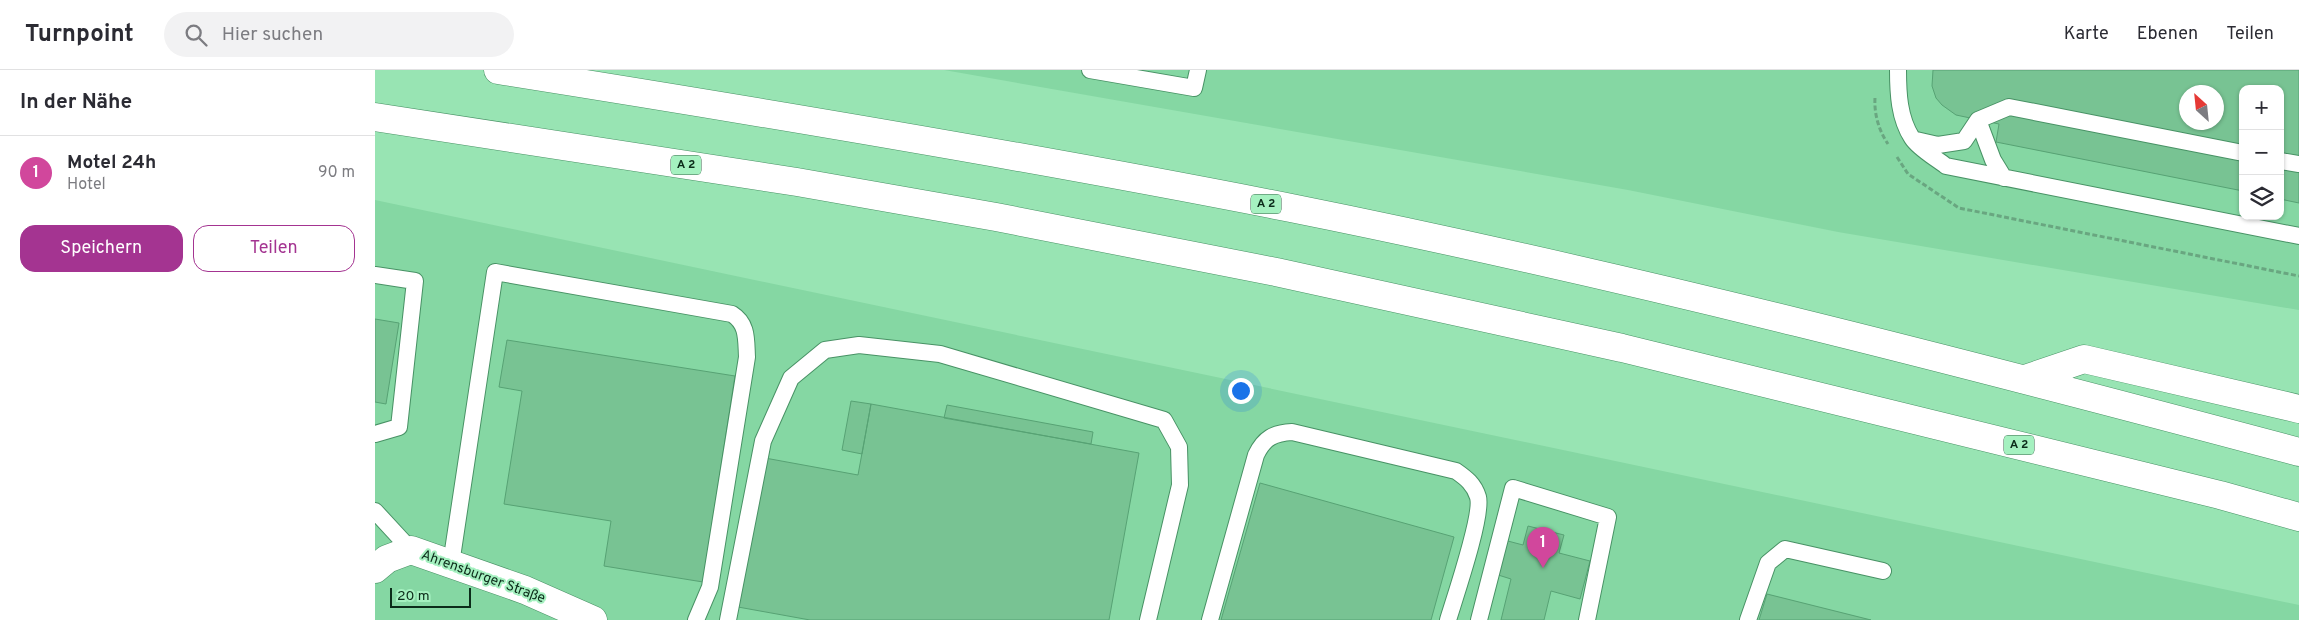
<!DOCTYPE html>
<html lang="de">
<head>
<meta charset="utf-8">
<style>
  body { margin:0; font-family:Overpass,sans-serif; background:#f2f2f3; color:#2b2b33 }
  .controls { position:absolute; right:15px; top:15px; display:grid; overflow:hidden; border-radius:10px; box-shadow:0 1px 4px #0004 }
  .controls button { width:45px; height:45px; display:grid; place-items:center; padding:0; border:0; border-bottom:1px solid #e1e1e2; background:#fff; color:#2b2b33; font:25px sans-serif }
  .compass { position:absolute; left:1804px; top:15px; width:45px; height:45px; border-radius:50%; background:#fff; box-shadow:0 1px 4px #0004; rotate:333deg }
  .scale { position:absolute; left:15px; bottom:12px; width:81px; box-sizing:border-box; padding-left:5px; border:2px solid #0c2c1a; border-top:0; font-size:14px; line-height:18px; white-space:nowrap; color:#0c2c1a; -webkit-text-stroke:4px #a5f1c0; paint-order:stroke }
  .you { position:absolute; left:865px; top:320px; width:18px; height:18px; margin:-12px; border:4px solid #fff; border-radius:50%; background:#1a73e8; box-shadow:0 0 0 8px #1a73e833 }
  .badge { display:grid; place-items:center; width:32px; height:32px; border-radius:50%; background:#a43491; color:#fff; font-size:16px; font-weight:700 }
  .pin { position:absolute; translate:-50% -41px; filter:drop-shadow(0 1px 2px #0008) }
  .pin::after { content:''; position:absolute; top:26px; width:18px; height:15px; background:inherit; clip-path:polygon(0 0,100% 0,50% 100%) }
  .list { margin:0; padding:0; list-style:none }
  h2 { display:flex; justify-content:space-between; align-items:center; height:65px; margin:0; padding:0 20px; font-size:21px }
  h2 small { font-size:16px; font-weight:400; color:#7c7c81 }
  .list li { display:grid; grid-template-columns:32px 1fr auto; gap:15px; align-items:center; box-sizing:border-box; height:75px; padding:0 20px; border-top:1px solid #e1e1e2 }
  .list b { display:block; font-size:19px; white-space:nowrap }
  .list p { margin:0; font-size:16px; white-space:nowrap; color:#7c7c81 }
  .list em { font-size:16px; font-style:normal; color:#7c7c81 }
  .actions { display:flex; gap:10px; padding:15px 20px }
  .actions a { flex:1; padding:11px 0; border:1px solid #a43491; border-radius:15px; text-align:center; font-size:18px; color:#a43491 }
  .actions .main { background:#a43491; color:#fff }
  .icon { flex:none; width:28px; height:28px; fill:none; stroke:currentColor; stroke-width:2; stroke-linecap:round; stroke-linejoin:round }
  .map { position:relative; flex:none; width:1924px; height:550px; overflow:hidden }
  header { display:flex; align-items:center; gap:30px; box-sizing:border-box; height:70px; padding:0 25px; background:#fff; border-bottom:1px solid #e1e1e2 }
  header strong { font-size:24px }
  nav { display:flex; gap:28px; margin-inline-start:auto; font-size:18px }
  .search { width:350px; height:45px; background:#f2f2f3; display:flex; align-items:center; gap:12px; box-sizing:border-box; padding:0 18px; border-radius:28px; color:#7c7c81; font-size:19px }
  main { display:flex }
  aside { flex:1; background:#fff }
  .map>svg:first-child { display:block }
  .built { fill:#85d7a3; fill-rule:evenodd }
  .building { fill:#78c393; stroke:#57a274; fill-rule:evenodd }
  .lines { fill:none; stroke-linecap:round; stroke-linejoin:round }
  .lane-casing { stroke:#489265; stroke-width:18 }
  .street-casing { stroke:#489265; stroke-width:29 }
  .highway-casing { stroke:#489265; stroke-width:29 }
  .path { stroke:#69a680; stroke-width:3; stroke-dasharray:5 2.5; stroke-linecap:butt }
  .lane { stroke:#fff; stroke-width:16 }
  .street { stroke:#fff; stroke-width:28 }
  .highway { stroke:#fff; stroke-width:28 }
  .labels { text-anchor:middle; dominant-baseline:central; stroke-width:4; stroke-linejoin:round; paint-order:stroke }
  .shield { fill:#a5f1c0; stroke:#3a674c; stroke-width:1 }
  .shield-label { font-size:12px; font-weight:bold; fill:#0c2c1a }
  .street-label { font-size:14px; fill:#0c2c1a; stroke:#a5f1c0 }
</style>
</head>
<body>
<header>
<strong>Turnpoint</strong>
<div class="search"><svg class="icon" aria-label="search" viewBox="0 0 24 24"><circle cx="10" cy="10" r="6"/><path d="M15 15l6 6"/></svg>Hier suchen</div>
<nav><a>Karte</a><a>Ebenen</a><a>Teilen</a></nav>
</header>
<main>
<aside>
<h2>In der Nähe<small></small></h2>
<ul class="list">
<li><span class="badge" style="background:#d1479c">1</span><div><b>Motel 24h</b><p>Hotel</p></div><em>90 m</em></li>
</ul>
<div class="actions"><a class="main">Speichern</a><a>Teilen</a></div>
</aside>
<div class="map">
<svg width="1924" height="550" viewBox="0 0 1924 550">
  <rect width="100%" height="100%" fill="#98e4b3"/>
  <path class="built" d="M 569,0 L 1924,0 L 1924,240 L 1463,162 L 1253,120 ZM 1868,19 L 1905,19 L 1905,146 L 1868,146 ZM 1812,22 L 1842,22 L 1842,52 L 1812,52 Z
    M 0,130 L 1924,535 L 1924,550 L 0,550 Z"/>
  <path class="building" d="M 1558,0 L 1924,0 L 1924,133 L 1905,129 L 1905,19 L 1868,19 L 1868,121 L 1621,72 L 1624,54 L 1581,45 L 1567,35 L 1561,28 L 1557,16 ZM 1812,22 L 1842,22 L 1842,52 L 1812,52 Z
    M 0,249 L 24,253 L 11,334 L 0,332 Z
    M 132,270 L 360,306 L 328,512 L 229,496 L 236,451 L 129,434 L 147,321 L 124,317 Z
    M 476,331 L 496,334 L 487,384 L 467,380 Z
    M 496,334 L 764,383 L 734,550 L 435,550 L 363,537 L 390,388 L 483,405 Z
    M 572,335 L 718,362 L 716,374 L 569,348 Z
    M 885,413 L 1079,467 L 1056,550 L 846,550 Z
    M 1153,456 L 1189,465 L 1184,483 L 1215,491 L 1205,529 L 1176,521 L 1169,550 L 1126,550 L 1136,509 L 1120,504 L 1129,470 L 1148,475 Z
    M 1392,524 L 1496,550 L 1384,550 Z"/>
  <g class="lines">
    <g class="lane-casing">
      <path id="lane" d="M 715,0 L 819,18 L 823,0
        M 1523,0 C 1523,23 1524,48 1537,68 C 1544,79 1561,88 1571,96 L 1924,166
        M 1603,50 L 1618,90 L 1629,108
        M 1541,70 L 1563,75 L 1589,71 L 1603,50 L 1634,37 L 1868,83
        M 1905,91 L 1924,94
        M 0,205 L 40,211 L 24,357 L 0,364
        M 0,441 L 36,480
        M 76,494 L 120,202 L 357,244 C 373,254 371,270 372,287 L 335,517 L 321,550
        M 353,550 L 388,371 L 416,308 L 450,280 L 484,275 L 565,284 L 789,350 L 804,377 L 805,415 L 773,550
        M 835,550 L 881,385 C 889,368 899,363 917,362 L 1081,401 C 1091,408 1099,414 1103,427 C 1108,445 1080,527 1073,550
        M 1104,550 L 1138,418 L 1233,447 L 1212,550
        M 1373,550 L 1393,493 L 1410,479 L 1508,501"/>
    </g>
    <g class="street-casing">
      <path id="street" d="M 0,499 L 12,489 L 36,480 L 150,520 L 218,550"/>
    </g>
    <g class="highway-casing">
      <path id="highway" d="M 123,0 C 388,42 653,86 916,138 C 1255,206 1590,293 1924,382
        M 0,47 L 422,112 L 621,147 L 901,202 L 1247,278 L 1845,425 L 1924,447
        M 1650,309 L 1709,289 L 1924,339"/>
    </g>
    <path class="path" d="M 1500,28 C 1499,44 1504,61 1513,74
      M 1522,87 L 1533,104 L 1584,138 L 1924,206"/>
    <use href="#lane" class="lane"/>
    <use href="#street" class="street"/>
    <use href="#highway" class="highway"/>
  </g>
  <g class="labels">
    <g class="shield">
      <rect x="296" y="85.5" width="30" height="19" rx="4"/>
      <rect x="876" y="124.5" width="30" height="19" rx="4"/>
      <rect x="1629" y="365.5" width="30" height="19" rx="4"/>
    </g>
    <g class="shield-label">
      <text x="311" y="95">A 2</text>
      <text x="891" y="134">A 2</text>
      <text x="1644" y="375">A 2</text>
    </g>
    <g class="street-label">
      <text transform="translate(108 507) rotate(20)">Ahrensburger Straße</text>
    </g>
  </g>
</svg>
<div class="controls">
<button>+</button>
<button>−</button>
<button><svg class="icon" aria-label="layers" viewBox="0 0 24 24"><path d="M12 4l9 5-9 5-9-5zM3 14l9 5 9-5"/></svg></button>
</div>
<svg class="compass" viewBox="-18 -18 36 36"><path d="M0-13l5 13h-10z" fill="#e53935"/><path d="M0 13l5-13h-10z" fill="#7c7c81"/></svg>
<div class="scale">20 m</div>
<div class="you"></div>
<div class="pin badge" style="left:1168px;top:498px;background:#d1479c">1</div>
</div>
</main>
</body>
</html>
